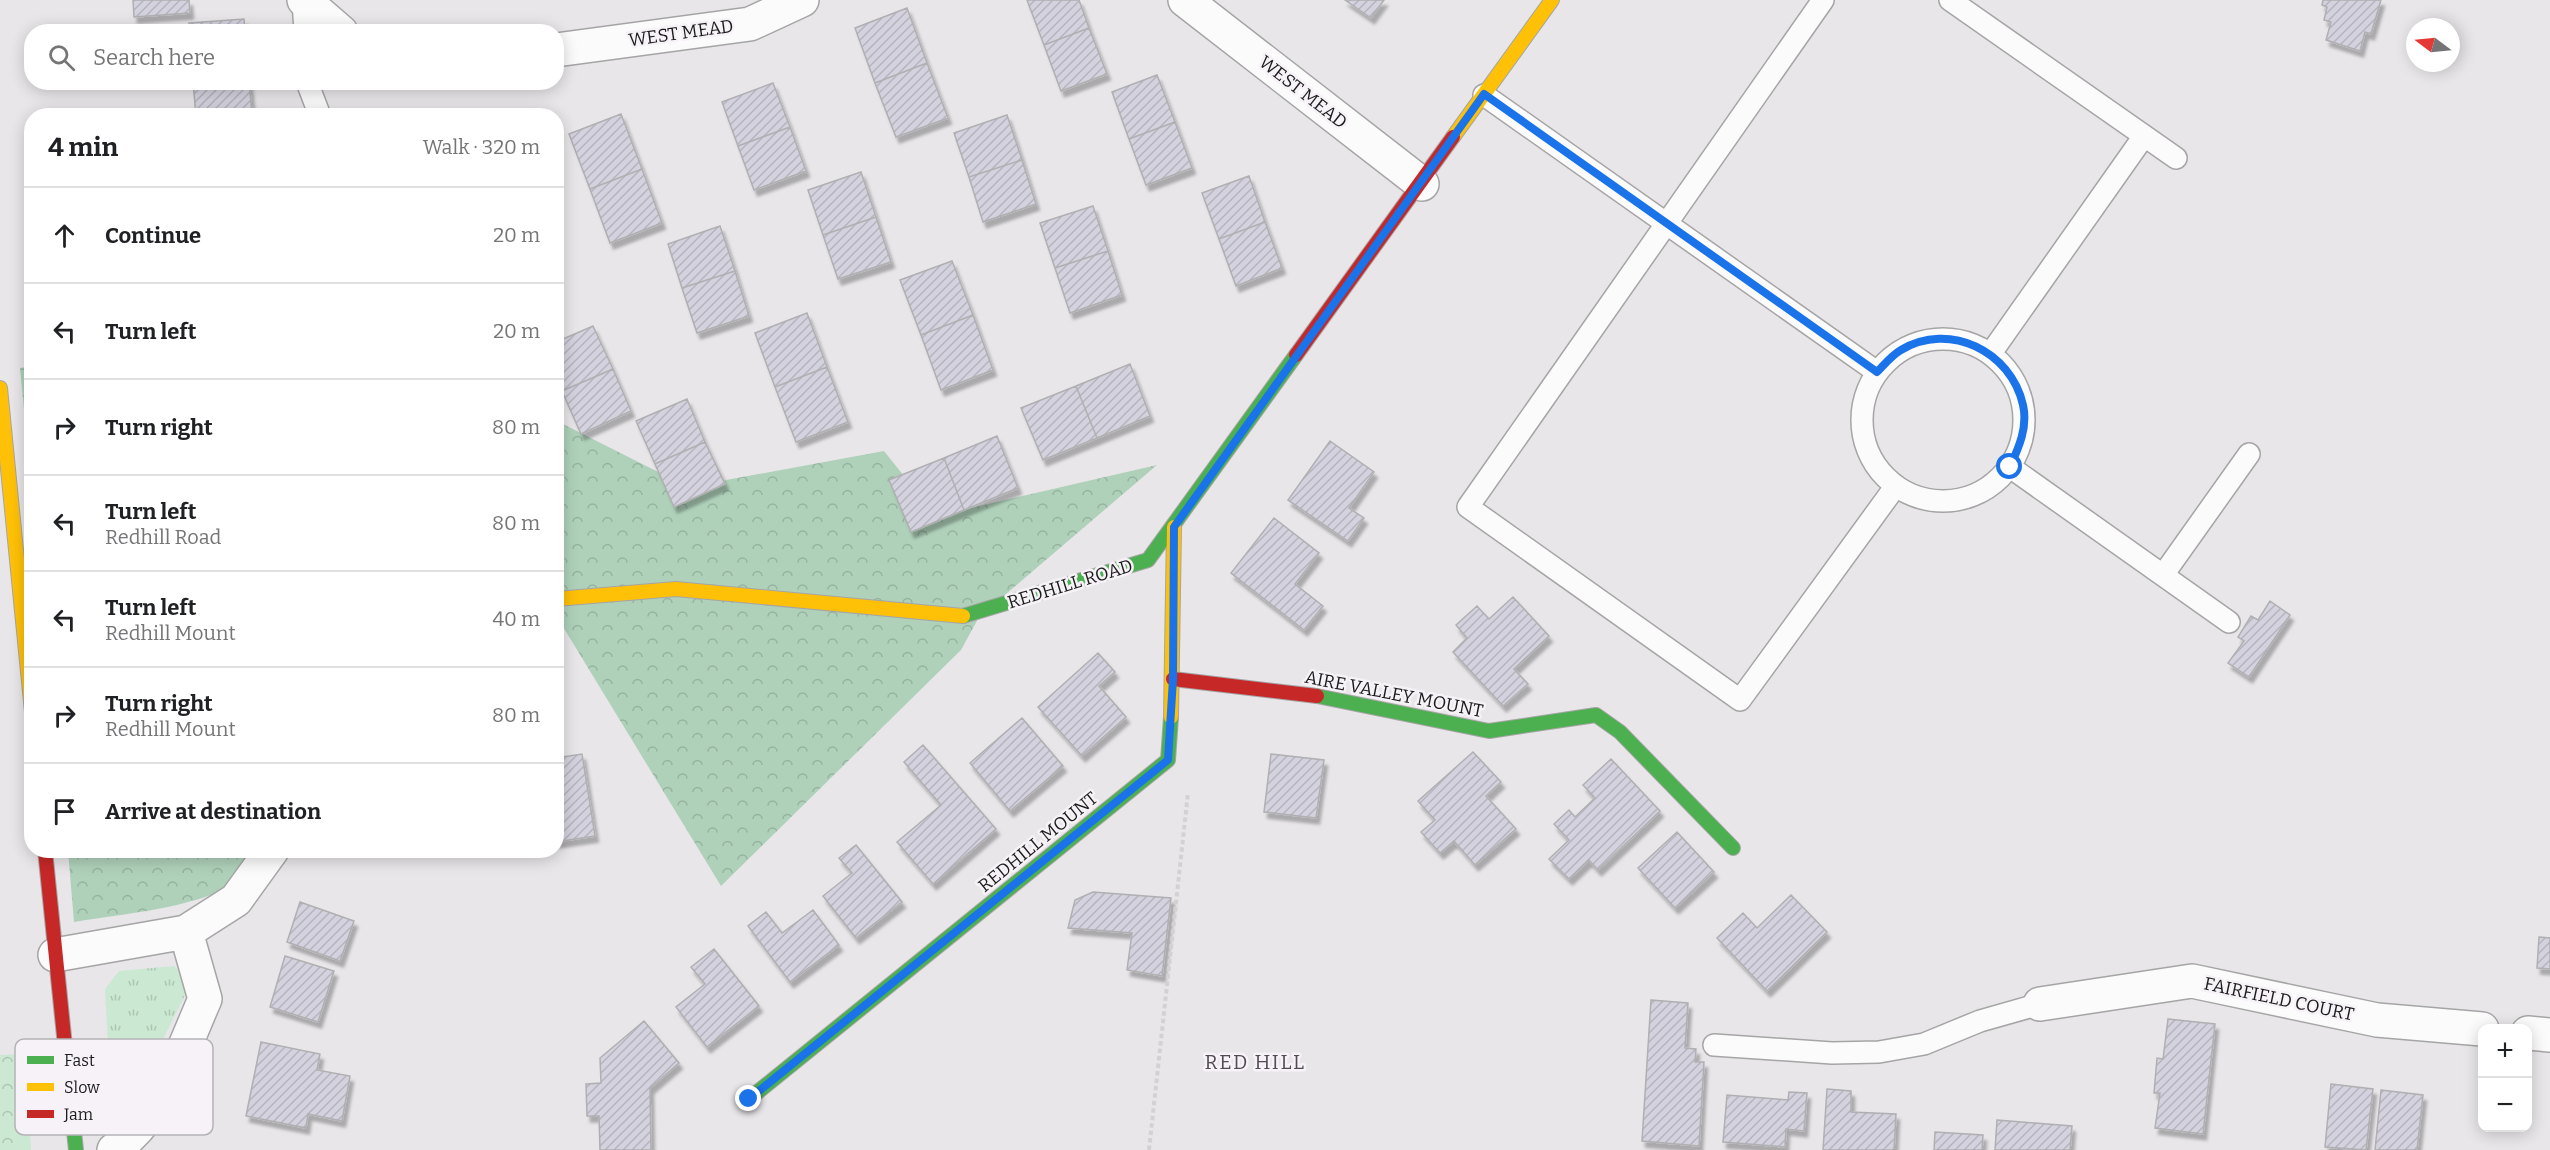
<!DOCTYPE html>
<html lang="en">
<head>
<meta charset="utf-8">
<style>
  body { margin:0; font-family:Bitter,serif; background:#f2f2f2; color:#202124 }
  .controls { position:absolute; right:18px; bottom:18px; display:grid; overflow:hidden; border-radius:12px; box-shadow:0 3px 15px #0003 }
  .controls button { width:54px; height:54px; display:grid; place-items:center; padding:0; border:0; border-bottom:2px solid #e0e0e0; background:#fff; color:#202124; font:30px sans-serif }
  .compass { position:absolute; left:2406px; top:18px; width:54px; height:54px; border-radius:50%; background:#fff; box-shadow:0 3px 15px #0003; rotate:286deg }
  .stop { position:absolute; width:18px; height:18px; margin:-14px; border:4px solid #1a73e8; border-radius:50%; background:#fff }
  .stop.end { background:#1a73e8; border-color:#fff; box-shadow:0 2px 6px #0008 }
  .list { margin:0; padding:0; list-style:none }
  h2 { display:flex; justify-content:space-between; align-items:center; height:78px; margin:0; padding:0 24px; font-size:26px }
  h2 small { font-size:20px; font-weight:400; color:#757577 }
  .list li { display:grid; grid-template-columns:39px 1fr auto; gap:18px; align-items:center; box-sizing:border-box; height:96px; padding:0 24px; border-top:2px solid #e0e0e0 }
  .list b { display:block; font-size:22px; white-space:nowrap }
  .list p { margin:0; font-size:20px; white-space:nowrap; color:#757577 }
  .list em { font-size:20px; font-style:normal; color:#757577 }
  .icon { flex:none; width:33px; height:33px; fill:none; stroke:currentColor; stroke-width:2; stroke-linecap:round; stroke-linejoin:round }
  .map { position:relative; flex:none; width:2550px; height:1150px; overflow:hidden }
  .search { position:absolute; background:#fff; box-shadow:0 3px 15px #0003; left:24px; top:24px; width:540px; height:66px; display:flex; align-items:center; gap:15px; box-sizing:border-box; padding:0 21px; border-radius:24px; color:#757577; font-size:22px }
  .panel { position:absolute; background:#fff; box-shadow:0 3px 15px #0003; left:24px; top:108px; width:540px; height:750px; border-radius:24px }
  .map>svg:first-child { display:block }
  .grass { fill:url(#grass-tufts) }
  .forest { fill:url(#forest-crowns) }
  .park { fill:url(#park-crowns) }
  .building { fill:url(#building-hatch); stroke:#b0afb1; stroke-width:1.5; filter:url(#shadow) }
  .lines { fill:none; stroke-linecap:round; stroke-linejoin:round }
  .lane-casing { stroke:#a6a5a6; stroke-width:24 }
  .street-casing { stroke:#a6a5a6; stroke-width:36 }
  .fast-casing { stroke:#a6a5a6; stroke-width:16 }
  .slow-casing { stroke:#a6a5a6; stroke-width:16 }
  .jam-casing { stroke:#a6a5a6; stroke-width:16 }
  .path { stroke:#d3d2d3; stroke-width:4; stroke-dasharray:4.5 3; stroke-linecap:butt }
  .lane { stroke:#fcfbfc; stroke-width:21 }
  .street { stroke:#fcfbfc; stroke-width:33 }
  .fast { stroke:#4caf50; stroke-width:14 }
  .slow { stroke:#ffc107; stroke-width:14 }
  .jam { stroke:#c62828; stroke-width:14 }
  .route { stroke:#1a73e8; stroke-width:8 }
  .labels { text-anchor:middle; dominant-baseline:central; stroke-width:5; stroke-linejoin:round; paint-order:stroke }
  .street-label { font-size:18px; fill:#1c1b1c; stroke:#f6f2f8 }
  .neighbourhood-label { font-size:20px; letter-spacing:1.5px; fill:#514d52; stroke:#f6f2f8 }
  .key { fill:#f6f2f8; stroke:#b5b2b6; stroke-width:1.5 }
  .key-label { font-size:16px; fill:#1c1b1c }
</style>
</head>
<body>
<div class="map">
<svg width="2550" height="1150" viewBox="0 0 2550 1150">
  <defs>
    <pattern id="grass-tufts" width="24" height="20" patternUnits="userSpaceOnUse" patternTransform="scale(1.5)"><rect width="24" height="20" fill="#cae8d2"/><path d="M3 7l-1-3M5 7V3M7 7l1-3M15 17l-1-3M17 17v-4M19 17l1-3" fill="none" stroke="#adc6b4"/></pattern>
    <pattern id="forest-crowns" width="20" height="18" patternUnits="userSpaceOnUse" patternTransform="scale(1.5)"><rect width="20" height="18" fill="#afd1ba"/><path d="M2 6a3 3 0 1 1 6 0M12 15a3 3 0 1 1 6 0" fill="none" stroke="#96b39f"/></pattern>
    <pattern id="park-crowns" width="20" height="18" patternUnits="userSpaceOnUse" patternTransform="scale(1.5)"><rect width="20" height="18" fill="#cae8d2"/><path d="M2 6a3 3 0 1 1 6 0M12 15a3 3 0 1 1 6 0" fill="none" stroke="#adc6b4"/></pattern>
    <pattern id="building-hatch" width="6" height="6" patternUnits="userSpaceOnUse" patternTransform="scale(1.5)"><rect width="6" height="6" fill="#d3d2de"/><path d="M-1 1l2-2M0 6l6-6M5 7l2-2" fill="none" stroke="#b5b4be"/></pattern>
    <filter id="shadow"><feDropShadow dx="3.5" dy="6" stdDeviation="1.5" flood-color="#0004"/></filter>
  </defs>
  <rect width="100%" height="100%" fill="#e8e6e9"/>
  <path class="grass" d="M 174,966 L 188,979 L 186,993 L 135,1096 L 127,1105 L 111,1100 L 105,989 L 119,971 Z"/>
  <path class="forest" d="M 31,366 L 32,366 L 31,482 L 20,368 Z
    M 557,421 L 688,487 L 884,451 L 936,516 L 1157,465 L 979,617 L 961,650 L 721,886 L 557,617 Z
    M 68,851 L 287,851 C 271,862 255,876 237,884 C 187,909 129,913 74,922 Z"/>
  <path class="park" d="M 25,1054 L 31,1150 L 0,1150 L 0,1055 Z"/>
  <path class="building" d="M 133,0 L 189,0 L 190,13 L 134,17 Z
    M 1027,0 L 1079,0 L 1089,28 L 1044,45 Z
    M 1345,0 L 1384,0 L 1371,18 Z
    M 2323,0 L 2381,0 L 2371,34 L 2365,32 L 2360,51 L 2326,40 L 2331,22 L 2324,20 L 2327,7 L 2322,5 Z
    M 907,8 L 927,63 L 875,83 L 855,28 Z
    M 244,19 L 245,32 L 190,32 L 189,23 Z
    M 1089,28 L 1107,74 L 1061,91 L 1044,45 Z
    M 927,63 L 948,118 L 896,137 L 875,83 Z
    M 1157,75 L 1175,122 L 1129,139 L 1112,92 Z
    M 193,82 L 249,82 L 252,113 L 196,116 Z
    M 773,83 L 790,127 L 738,146 L 722,102 Z
    M 621,114 L 642,169 L 590,189 L 569,134 Z
    M 1007,115 L 1022,160 L 969,177 L 954,133 Z
    M 1175,122 L 1192,168 L 1146,185 L 1129,139 Z
    M 790,127 L 806,171 L 754,190 L 738,146 Z
    M 1022,160 L 1036,204 L 983,222 L 969,177 Z
    M 642,169 L 662,223 L 610,243 L 590,189 Z
    M 861,172 L 876,217 L 823,235 L 808,190 Z
    M 1249,176 L 1265,222 L 1219,239 L 1202,193 Z
    M 1093,206 L 1108,251 L 1055,268 L 1040,223 Z
    M 876,217 L 891,262 L 838,279 L 823,235 Z
    M 1265,222 L 1282,268 L 1236,286 L 1219,239 Z
    M 720,226 L 735,271 L 682,288 L 668,244 Z
    M 1108,251 L 1122,295 L 1070,313 L 1055,268 Z
    M 952,261 L 973,315 L 921,335 L 900,280 Z
    M 735,271 L 749,316 L 697,333 L 682,288 Z
    M 807,313 L 827,367 L 775,387 L 755,333 Z
    M 973,315 L 993,370 L 941,390 L 921,335 Z
    M 593,326 L 613,369 L 562,391 L 556,379 L 556,342 Z
    M 1130,364 L 1150,416 L 1097,438 L 1076,386 Z
    M 827,367 L 848,422 L 796,442 L 775,387 Z
    M 613,369 L 631,411 L 581,434 L 562,391 Z
    M 1076,386 L 1097,438 L 1043,460 L 1021,408 Z
    M 687,399 L 705,442 L 655,464 L 636,421 Z
    M 997,436 L 1018,488 L 964,510 L 944,458 Z
    M 1330,441 L 1374,472 L 1349,508 L 1364,518 L 1348,541 L 1288,500 Z
    M 705,442 L 725,484 L 674,507 L 655,464 Z
    M 944,458 L 964,510 L 911,532 L 889,480 Z
    M 1274,518 L 1319,553 L 1295,584 L 1323,606 L 1304,630 L 1231,573 Z
    M 1513,597 L 1549,636 L 1514,669 L 1528,684 L 1503,706 L 1453,652 L 1467,638 L 1456,625 L 1477,606 L 1489,619 Z
    M 2270,601 L 2290,615 L 2249,677 L 2228,663 L 2244,641 L 2238,637 L 2251,616 L 2258,620 Z
    M 1098,653 L 1115,672 L 1099,686 L 1126,717 L 1082,756 L 1038,707 Z
    M 1022,718 L 1063,766 L 1010,811 L 970,763 Z
    M 923,745 L 996,829 L 933,884 L 897,842 L 941,805 L 904,762 Z
    M 1473,752 L 1501,782 L 1486,796 L 1516,829 L 1475,865 L 1454,841 L 1440,853 L 1421,832 L 1435,820 L 1418,801 Z
    M 582,754 L 595,836 L 556,842 L 556,758 Z
    M 1271,754 L 1324,760 L 1316,818 L 1264,812 Z
    M 1611,759 L 1660,811 L 1598,870 L 1589,860 L 1569,879 L 1549,859 L 1569,840 L 1554,824 L 1569,810 L 1575,817 L 1595,798 L 1583,785 Z
    M 1677,832 L 1714,872 L 1675,908 L 1638,868 Z
    M 856,845 L 902,902 L 856,938 L 823,896 L 852,873 L 839,858 Z
    M 1093,892 L 1171,898 L 1162,976 L 1127,970 L 1132,933 L 1068,928 L 1075,900 Z
    M 1791,895 L 1827,932 L 1767,991 L 1717,938 L 1743,913 L 1757,928 Z
    M 300,902 L 354,921 L 340,961 L 287,942 Z
    M 813,910 L 839,945 L 790,982 L 748,926 L 766,912 L 782,933 Z
    M 2539,937 L 2550,938 L 2550,969 L 2537,968 Z
    M 714,949 L 759,1006 L 707,1047 L 676,1007 L 705,984 L 691,967 Z
    M 285,956 L 334,971 L 318,1022 L 270,1007 Z
    M 1651,1000 L 1688,1003 L 1685,1048 L 1696,1049 L 1695,1062 L 1704,1062 L 1699,1146 L 1642,1141 Z
    M 2168,1019 L 2215,1024 L 2203,1134 L 2155,1128 L 2160,1093 L 2154,1093 L 2157,1058 L 2163,1059 Z
    M 644,1021 L 679,1063 L 650,1088 L 651,1150 L 600,1150 L 599,1116 L 587,1116 L 586,1084 L 601,1083 L 600,1058 Z
    M 261,1042 L 320,1054 L 317,1070 L 350,1076 L 342,1121 L 308,1114 L 306,1128 L 246,1116 Z
    M 2331,1084 L 2373,1089 L 2366,1150 L 2325,1147 Z
    M 1827,1089 L 1851,1091 L 1851,1112 L 1896,1114 L 1894,1150 L 1823,1150 Z
    M 2381,1090 L 2423,1095 L 2417,1150 L 2375,1150 Z
    M 1789,1092 L 1807,1093 L 1804,1131 L 1786,1129 L 1785,1147 L 1723,1142 L 1727,1095 L 1788,1100 Z
    M 1997,1120 L 2072,1126 L 2070,1150 L 1995,1150 Z
    M 1935,1132 L 1983,1135 L 1982,1150 L 1934,1150 Z"/>
  <g class="lines">
    <g class="lane-casing">
      <path id="lane" d="M 303,0 L 305,32
        M 1823,0 L 1468,507 L 1740,700 L 1895,487
        M 1950,0 L 2176,158
        M 307,82 L 320,116
        M 1484,95 L 1877,372
        M1862 420a81 81 0 1 1 162 0a81 81 0 1 1-162 0Z
        M 1991,353 L 2144,136
        M 2010,467 L 2229,622
        M 2163,575 L 2249,454
        M 1714,1045 L 1832,1053 L 1879,1052 L 1924,1044 L 1980,1021 L 2040,1004"/>
    </g>
    <g class="street-casing">
      <path id="street" d="M 304,0 L 341,32
        M 1185,0 L 1422,184
        M 556,50 L 750,24 L 802,0
        M 55,955 L 186,932 L 236,900 L 272,850
        M 2040,1004 L 2192,981 L 2377,1020 L 2482,1029
        M 2528,1033 L 2550,1035
        M 114,1150 C 163,1114 181,1053 205,999 L 186,932"/>
    </g>
    <g class="fast-casing">
      <path id="fast" d="M 963,616 L 1148,560 L 1296,355
        M 1317,696 L 1489,731 L 1596,715 L 1620,732 L 1733,848
        M 65,1046 L 76,1150
        M 749,1099 L 1168,760 L 1171,717"/>
    </g>
    <g class="slow-casing">
      <path id="slow" d="M 1453,137 L 1552,0
        M 0,388 L 32,712
        M 556,599 L 676,589 L 963,616
        M 1171,717 L 1174,527"/>
    </g>
    <g class="jam-casing">
      <path id="jam" d="M 1296,355 L 1453,137
        M 1173,679 L 1317,696
        M 45,850 L 65,1046"/>
    </g>
    <path class="path" d="M 1149,1150 L 1188,793"/>
    <use href="#lane" class="lane"/>
    <use href="#street" class="street"/>
    <use href="#fast" class="fast"/>
    <use href="#slow" class="slow"/>
    <use href="#jam" class="jam"/>
  </g>
  <g class="lines">
    <path class="route" d="M 749,1099 L 1168,760 L 1173,679 L 1174,527 L 1484,94 L 1877,372 C 1884,365 1892,355 1901,350 C 1949,321 2011,351 2023,405 C 2028,427 2019,447 2010,467"/>
  </g>
  <g class="labels">
    <g class="street-label">
      <text transform="translate(681 33) rotate(-8)">WEST MEAD</text>
      <text transform="translate(1303 92) rotate(38)">WEST MEAD</text>
      <text transform="translate(1070 584) rotate(-17)">REDHILL ROAD</text>
      <text transform="translate(1394 694) rotate(11)">AIRE VALLEY MOUNT</text>
      <text transform="translate(1038 842) rotate(-39)">REDHILL MOUNT</text>
      <text transform="translate(2279 999) rotate(12)">FAIRFIELD COURT</text>
    </g>
    <g class="neighbourhood-label">
      <text x="1255" y="1062">RED HILL</text>
    </g>
  </g>
  <rect x="15" y="1039" width="198" height="96" rx="9" class="key"/>
  <rect x="27" y="1056" width="27" height="8" fill="#4caf50"/>
  <rect x="27" y="1083" width="27" height="8" fill="#ffc107"/>
  <rect x="27" y="1110" width="27" height="8" fill="#c62828"/>
  <g class="key-label">
    <text x="64" y="1066">Fast</text>
    <text x="64" y="1093">Slow</text>
    <text x="64" y="1120">Jam</text>
  </g>
</svg>
<div class="controls">
<button>+</button>
<button>−</button>
</div>
<svg class="compass" viewBox="-18 -18 36 36"><path d="M0-13l5 13h-10z" fill="#e53935"/><path d="M0 13l5-13h-10z" fill="#757577"/></svg>
<div class="stop" style="left:2010px;top:467px"></div>
<div class="stop end" style="left:749px;top:1099px"></div>
<div class="search"><svg class="icon" aria-label="search" viewBox="0 0 24 24"><circle cx="10" cy="10" r="6"/><path d="M15 15l6 6"/></svg>Search here</div>
<section class="panel">
<h2>4 min<small>Walk · 320 m</small></h2>
<ul class="list">
<li><svg class="icon" aria-label="ahead" viewBox="0 0 24 24"><path d="M12 20V5M6 11l6-6 6 6"/></svg><div><b>Continue</b></div><em>20 m</em></li>
<li><svg class="icon" aria-label="left" viewBox="0 0 24 24"><path d="M17 20v-9H6M10 6l-5 5 5 5"/></svg><div><b>Turn left</b></div><em>20 m</em></li>
<li><svg class="icon" aria-label="right" viewBox="0 0 24 24"><path d="M7 20v-9h11M14 6l5 5-5 5"/></svg><div><b>Turn right</b></div><em>80 m</em></li>
<li><svg class="icon" aria-label="left" viewBox="0 0 24 24"><path d="M17 20v-9H6M10 6l-5 5 5 5"/></svg><div><b>Turn left</b><p>Redhill Road</p></div><em>80 m</em></li>
<li><svg class="icon" aria-label="left" viewBox="0 0 24 24"><path d="M17 20v-9H6M10 6l-5 5 5 5"/></svg><div><b>Turn left</b><p>Redhill Mount</p></div><em>40 m</em></li>
<li><svg class="icon" aria-label="right" viewBox="0 0 24 24"><path d="M7 20v-9h11M14 6l5 5-5 5"/></svg><div><b>Turn right</b><p>Redhill Mount</p></div><em>80 m</em></li>
<li><svg class="icon" aria-label="arrive" viewBox="0 0 24 24"><path d="M6 21V4h12l-3 4 3 4H6"/></svg><div><b>Arrive at destination</b></div></li>
</ul>
</section>
</div>
</body>
</html>
